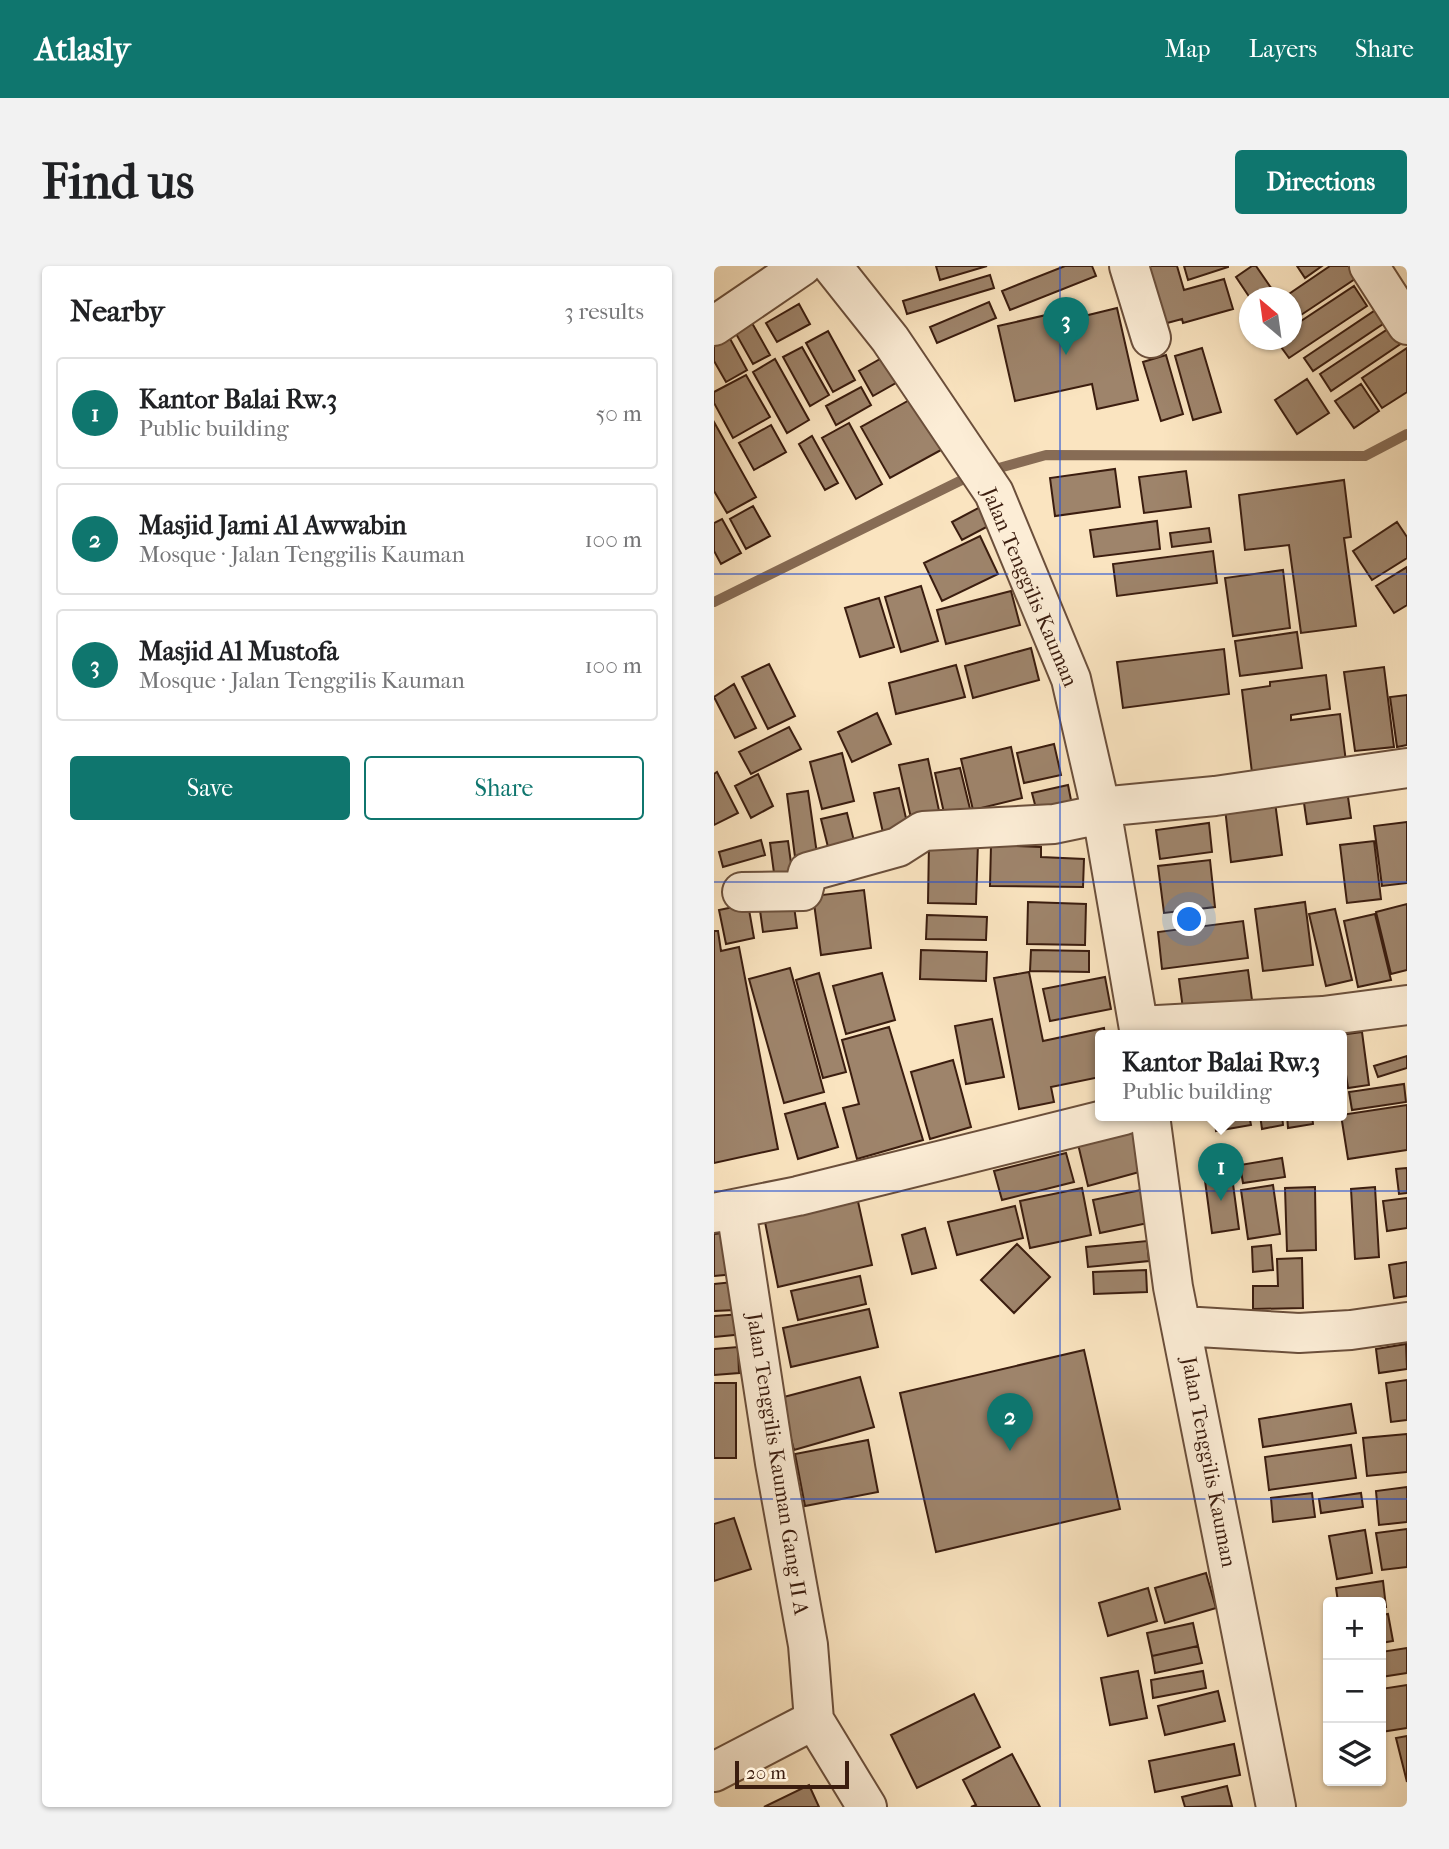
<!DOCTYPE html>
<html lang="en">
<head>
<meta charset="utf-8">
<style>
  body { margin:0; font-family:"IM FELL French Canon",serif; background:#f2f2f2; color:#202124 }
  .controls { position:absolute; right:21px; bottom:21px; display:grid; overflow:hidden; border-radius:7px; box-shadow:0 2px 5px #0004 }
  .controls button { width:63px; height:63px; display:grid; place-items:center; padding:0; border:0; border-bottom:2px solid #e0e0e0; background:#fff; color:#202124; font:35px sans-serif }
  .compass { position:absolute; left:525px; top:21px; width:63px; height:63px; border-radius:50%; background:#fff; box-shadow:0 2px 5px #0004; rotate:331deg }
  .scale { position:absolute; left:21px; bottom:18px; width:114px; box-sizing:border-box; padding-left:7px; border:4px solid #3b1d0f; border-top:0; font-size:19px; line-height:24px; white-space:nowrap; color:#3b1d0f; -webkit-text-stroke:5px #fcedd6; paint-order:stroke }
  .you { position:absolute; left:476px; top:654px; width:24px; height:24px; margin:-18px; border:5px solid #fff; border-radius:50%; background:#1a73e8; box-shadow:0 0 0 10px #1a73e833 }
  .badge { display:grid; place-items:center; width:46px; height:46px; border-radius:50%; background:#0f766e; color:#fff; font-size:23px; font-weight:700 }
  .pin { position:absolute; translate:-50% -58px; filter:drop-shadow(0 2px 4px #0008) }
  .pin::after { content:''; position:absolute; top:37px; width:24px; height:21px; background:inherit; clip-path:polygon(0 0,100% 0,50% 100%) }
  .popup { position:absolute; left:381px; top:764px; width:252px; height:91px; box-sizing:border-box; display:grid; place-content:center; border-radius:7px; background:#fff; filter:drop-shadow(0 2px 5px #0005); font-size:23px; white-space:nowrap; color:#757577 }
  .popup b { font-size:26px; color:#202124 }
  .popup::after { content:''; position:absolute; left:50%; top:100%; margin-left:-14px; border:14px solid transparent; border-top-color:#fff }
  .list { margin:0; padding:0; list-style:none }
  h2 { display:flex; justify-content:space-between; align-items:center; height:91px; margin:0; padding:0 28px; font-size:30px }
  h2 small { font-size:23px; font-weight:400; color:#757577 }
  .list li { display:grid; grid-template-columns:46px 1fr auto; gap:21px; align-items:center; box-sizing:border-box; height:112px; margin:0 14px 14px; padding:0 14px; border:2px solid #e0e0e0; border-radius:7px }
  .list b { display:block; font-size:26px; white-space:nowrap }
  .list p { margin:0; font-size:23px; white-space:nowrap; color:#757577 }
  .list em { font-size:23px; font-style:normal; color:#757577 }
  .actions { display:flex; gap:14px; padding:21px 28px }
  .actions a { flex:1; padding:16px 0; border:2px solid #0f766e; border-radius:7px; text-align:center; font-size:24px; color:#0f766e }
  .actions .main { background:#0f766e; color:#fff }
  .icon { flex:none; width:38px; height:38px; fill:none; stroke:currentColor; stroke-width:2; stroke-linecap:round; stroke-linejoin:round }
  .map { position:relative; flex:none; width:693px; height:1541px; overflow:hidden; border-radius:7px }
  header { display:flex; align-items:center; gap:42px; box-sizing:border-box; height:98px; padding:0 35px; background:#0f766e; color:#fff }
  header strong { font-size:33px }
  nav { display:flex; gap:38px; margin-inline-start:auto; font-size:24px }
  .intro { display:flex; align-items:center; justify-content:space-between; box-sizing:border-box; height:168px; padding:0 42px }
  h1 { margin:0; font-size:49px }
  .button { padding:18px 32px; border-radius:7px; background:#0f766e; color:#fff; font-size:24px; font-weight:700 }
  main { display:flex; gap:42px; padding:0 42px }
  aside { flex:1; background:#fff; border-radius:7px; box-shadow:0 2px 5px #0004 }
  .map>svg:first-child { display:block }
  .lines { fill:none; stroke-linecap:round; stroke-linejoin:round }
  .stream { stroke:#876c55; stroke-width:10 }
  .building { fill:#9e846b; stroke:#3b1d0f; stroke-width:2 }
  .minor-casing { stroke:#6b4f3b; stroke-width:42 }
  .minor { stroke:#fcedd6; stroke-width:38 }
  .grid { fill:none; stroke:#1d4ed8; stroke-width:2; stroke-opacity:0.55 }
  .labels { text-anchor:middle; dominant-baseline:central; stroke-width:7; stroke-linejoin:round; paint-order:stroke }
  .street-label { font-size:21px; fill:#3b1d0f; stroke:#fcedd6 }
</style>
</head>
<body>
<header>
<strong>Atlasly</strong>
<nav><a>Map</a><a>Layers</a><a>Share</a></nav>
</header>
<div class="intro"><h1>Find us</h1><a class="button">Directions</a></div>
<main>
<aside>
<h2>Nearby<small>3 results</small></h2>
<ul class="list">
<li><span class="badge">1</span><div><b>Kantor Balai Rw.3</b><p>Public building</p></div><em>50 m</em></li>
<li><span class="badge">2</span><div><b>Masjid Jami Al Awwabin</b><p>Mosque · Jalan Tenggilis Kauman</p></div><em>100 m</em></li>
<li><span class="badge">3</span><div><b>Masjid Al Mustofa</b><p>Mosque · Jalan Tenggilis Kauman</p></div><em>100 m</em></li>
</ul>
<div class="actions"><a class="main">Save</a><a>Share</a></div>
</aside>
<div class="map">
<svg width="693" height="1541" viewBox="0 0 693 1541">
  <rect width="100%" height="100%" fill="#fae4c0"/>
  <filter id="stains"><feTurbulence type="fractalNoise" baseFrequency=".00286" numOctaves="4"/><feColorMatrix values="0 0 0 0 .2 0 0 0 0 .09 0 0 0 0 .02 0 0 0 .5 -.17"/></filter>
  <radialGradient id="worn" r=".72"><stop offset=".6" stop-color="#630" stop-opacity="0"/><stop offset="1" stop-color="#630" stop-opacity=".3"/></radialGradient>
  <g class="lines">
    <path class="stream" d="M 274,205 L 332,189 L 651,190 L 693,168
      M 0,336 L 258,209"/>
  </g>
  <path class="building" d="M 222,0 L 273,0 L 226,14 Z
    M 351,0 L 378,0 L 382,10 L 296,44 L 288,25 Z
    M 425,0 L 463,0 L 470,24 L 510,13 L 519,43 L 469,57 L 468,53 L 442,60 Z
    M 470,0 L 514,0 L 514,1 L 474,14 Z
    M 538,0 L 542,0 L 562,29 L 536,32 L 522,11 Z
    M 583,0 L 608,0 L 591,12 Z
    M 616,0 L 636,0 L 644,11 L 578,55 L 578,32 L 569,32 Z
    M 276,9 L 280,22 L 193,48 L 189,35 Z
    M 640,20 L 653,40 L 575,92 L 562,74 L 578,74 L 578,61 Z
    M 275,36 L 282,52 L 223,77 L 216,61 Z
    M 85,38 L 96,58 L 63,76 L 52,57 Z
    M 666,41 L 675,54 L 599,105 L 590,92 Z
    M 363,42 L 366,51 L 403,42 L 424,134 L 383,143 L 378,118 L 301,135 L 284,60 Z
    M 38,57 L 56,89 L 39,98 L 21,66 Z
    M 677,61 L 688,77 L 617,125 L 606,108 Z
    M 114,65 L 141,114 L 119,126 L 92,77 Z
    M 14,69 L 33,104 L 12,116 L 0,95 L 0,76 Z
    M 88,81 L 115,129 L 96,140 L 69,91 Z
    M 488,82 L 507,146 L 479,154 L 461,90 Z
    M 693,82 L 693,126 L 668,142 L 648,112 Z
    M 173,89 L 187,114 L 159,130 L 145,105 Z
    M 452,89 L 469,148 L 447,155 L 429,96 Z
    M 61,93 L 95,154 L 73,167 L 39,106 Z
    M 32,109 L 56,151 L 19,172 L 0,137 L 0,126 Z
    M 593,113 L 615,147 L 583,168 L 561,134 Z
    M 647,118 L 665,145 L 640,162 L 621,135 Z
    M 147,121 L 157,139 L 122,159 L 112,140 Z
    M 199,132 L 227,184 L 176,212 L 147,161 Z
    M 0,156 L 42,231 L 13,247 L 0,225 Z
    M 135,157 L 168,218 L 142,233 L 108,172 Z
    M 57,159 L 72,186 L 40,204 L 25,177 Z
    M 98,170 L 124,217 L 111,224 L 85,178 Z
    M 401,203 L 406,241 L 341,250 L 336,212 Z
    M 472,205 L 477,241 L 430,247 L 425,211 Z
    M 630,214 L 637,271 L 630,272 L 642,360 L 587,367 L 575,279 L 531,284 L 525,229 Z
    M 270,239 L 280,257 L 248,274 L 238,256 Z
    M 39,240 L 56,270 L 32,283 L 16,253 Z
    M 8,253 L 27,287 L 7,298 L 0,285 L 0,257 Z
    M 443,255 L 446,283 L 380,291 L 376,264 Z
    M 683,256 L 693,271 L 693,292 L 658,314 L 639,285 Z
    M 495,262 L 497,276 L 458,281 L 456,267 Z
    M 266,270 L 284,308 L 228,335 L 210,297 Z
    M 499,285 L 503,317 L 403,330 L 399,298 Z
    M 693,301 L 693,339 L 680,347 L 662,320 Z
    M 569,304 L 576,362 L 519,370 L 511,312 Z
    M 207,320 L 224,375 L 187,386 L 171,331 Z
    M 297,325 L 306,359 L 232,378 L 223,344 Z
    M 165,332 L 180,381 L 146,391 L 131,342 Z
    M 583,366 L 588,402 L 526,410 L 521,375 Z
    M 317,382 L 325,414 L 259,432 L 251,400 Z
    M 510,383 L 515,428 L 409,442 L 403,396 Z
    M 55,398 L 81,450 L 54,463 L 28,411 Z
    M 242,399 L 251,431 L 182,448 L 175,417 Z
    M 670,401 L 680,481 L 641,485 L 630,406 Z
    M 612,409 L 616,443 L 577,449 L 577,454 L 626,448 L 632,496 L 539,515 L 528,424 L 556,420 L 556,416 Z
    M 20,418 L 42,462 L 21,472 L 0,431 Z
    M 693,429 L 693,479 L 683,481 L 676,431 Z
    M 163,447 L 177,478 L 138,496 L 124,466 Z
    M 75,461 L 87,483 L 37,508 L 25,486 Z
    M 340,478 L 347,509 L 310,517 L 303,487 Z
    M 297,481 L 308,532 L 259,544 L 247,493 Z
    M 128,487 L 140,535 L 108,543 L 96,496 Z
    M 214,493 L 227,554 L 199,561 L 185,499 Z
    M 246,502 L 259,555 L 233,560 L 221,507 Z
    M 3,506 L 24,547 L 0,559 L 0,508 Z
    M 44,508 L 59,540 L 37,552 L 21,520 Z
    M 632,517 L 637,552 L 593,558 L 588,523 Z
    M 354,519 L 360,549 L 326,558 L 318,527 Z
    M 185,522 L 195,565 L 170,571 L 160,527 Z
    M 94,525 L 103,588 L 81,591 L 73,528 Z
    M 561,536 L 568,589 L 517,596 L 511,542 Z
    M 133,547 L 141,579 L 115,585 L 107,553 Z
    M 693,556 L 693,617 L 668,620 L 660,560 Z
    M 495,557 L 498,586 L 446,593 L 442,564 Z
    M 47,574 L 51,589 L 9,601 L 5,586 Z
    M 74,575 L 80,619 L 62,622 L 56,577 Z
    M 660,575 L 667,633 L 633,637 L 626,579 Z
    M 215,576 L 264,577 L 262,638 L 214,637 Z
    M 277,579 L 327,581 L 327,591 L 370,593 L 369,621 L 276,620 Z
    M 496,594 L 501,641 L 450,647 L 444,600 Z
    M 150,624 L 157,682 L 107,689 L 99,630 Z
    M 79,633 L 83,662 L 49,666 L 45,637 Z
    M 314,636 L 372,638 L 371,679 L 313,678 Z
    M 591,636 L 599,699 L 549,705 L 541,643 Z
    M 34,638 L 40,672 L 12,678 L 5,644 Z
    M 693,638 L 693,704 L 677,708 L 662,646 Z
    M 621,643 L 638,714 L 612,720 L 595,648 Z
    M 661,648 L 677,714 L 644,721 L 630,655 Z
    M 213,649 L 273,651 L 272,674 L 212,673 Z
    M 529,655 L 534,692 L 448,703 L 444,666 Z
    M 0,665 L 4,665 L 7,685 L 25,681 L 64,883 L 0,897 Z
    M 207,684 L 273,686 L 272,715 L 206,713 Z
    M 317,684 L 375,685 L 375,706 L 316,705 Z
    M 76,702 L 110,826 L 70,837 L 35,713 Z
    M 534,704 L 538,734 L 469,743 L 465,713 Z
    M 315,706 L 329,775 L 390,762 L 391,769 L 386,769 L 386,811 L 337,821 L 340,836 L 305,843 L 280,712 Z
    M 105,707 L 132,806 L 109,812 L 82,714 Z
    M 168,707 L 181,754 L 132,768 L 119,720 Z
    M 391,711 L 397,743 L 336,755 L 329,723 Z
    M 278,753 L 290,811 L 252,818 L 241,760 Z
    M 175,761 L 209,874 L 143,893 L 129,842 L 145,838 L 128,774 Z
    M 648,766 L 655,819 L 634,822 L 626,769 Z
    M 693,790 L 693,802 L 664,811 L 660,800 Z
    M 239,794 L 257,861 L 216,873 L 197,806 Z
    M 690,818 L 692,836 L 638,844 L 635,826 Z
    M 111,837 L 124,881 L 84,893 L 71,848 Z
    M 693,839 L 693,884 L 634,893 L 627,849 Z
    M 500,849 L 535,849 L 537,859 L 502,865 Z
    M 546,849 L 568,849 L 569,859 L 548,863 Z
    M 573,849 L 598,849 L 599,858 L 574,862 Z
    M 418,860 L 429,905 L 374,920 L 363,874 Z
    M 352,887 L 360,916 L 288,934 L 280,905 Z
    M 568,892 L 571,911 L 529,917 L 526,899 Z
    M 693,902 L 693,927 L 685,928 L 682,903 Z
    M 517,903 L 525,963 L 498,967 L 490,907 Z
    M 559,919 L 566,968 L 534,973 L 527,924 Z
    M 601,921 L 602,984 L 573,985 L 571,922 Z
    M 661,921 L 665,991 L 641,993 L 637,923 Z
    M 368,922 L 377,969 L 316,982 L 306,935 Z
    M 427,924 L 434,957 L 386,967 L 379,934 Z
    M 143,931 L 158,999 L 64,1021 L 50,951 Z
    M 693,932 L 693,962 L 673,965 L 669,935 Z
    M 301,940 L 309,972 L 243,989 L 234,956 Z
    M 211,962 L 222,1002 L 198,1008 L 188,969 Z
    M 17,966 L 21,1008 L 0,1010 L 0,968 Z
    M 433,975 L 435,995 L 374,1001 L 372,981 Z
    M 303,978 L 336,1011 L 300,1047 L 267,1014 Z
    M 557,979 L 559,1004 L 539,1006 L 538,981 Z
    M 588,992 L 589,1042 L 539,1043 L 539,1020 L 564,1020 L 563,993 Z
    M 693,996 L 693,1030 L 680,1032 L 675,999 Z
    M 432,1004 L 433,1026 L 380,1028 L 379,1006 Z
    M 146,1010 L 152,1038 L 84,1054 L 77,1025 Z
    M 19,1016 L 21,1044 L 0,1045 L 0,1018 Z
    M 155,1043 L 164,1081 L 77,1101 L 69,1062 Z
    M 28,1048 L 30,1068 L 0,1071 L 0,1050 Z
    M 692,1078 L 693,1103 L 665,1107 L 662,1083 Z
    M 24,1081 L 25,1107 L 0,1109 L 0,1083 Z
    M 370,1084 L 406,1243 L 222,1286 L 186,1127 Z
    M 146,1111 L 160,1161 L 80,1184 L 66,1132 Z
    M 693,1114 L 693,1154 L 677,1156 L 672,1117 Z
    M 0,1117 L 22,1117 L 22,1192 L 0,1192 Z
    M 637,1138 L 642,1167 L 549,1181 L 545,1153 Z
    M 693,1168 L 693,1206 L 653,1210 L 649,1172 Z
    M 154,1174 L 164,1226 L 91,1240 L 81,1188 Z
    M 637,1179 L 642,1212 L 555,1224 L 551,1191 Z
    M 693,1221 L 693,1256 L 665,1259 L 662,1225 Z
    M 598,1227 L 601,1251 L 559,1256 L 557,1232 Z
    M 647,1227 L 649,1241 L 607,1247 L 605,1233 Z
    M 20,1252 L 37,1303 L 0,1315 L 0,1258 Z
    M 693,1263 L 693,1301 L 668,1304 L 662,1267 Z
    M 651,1264 L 658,1307 L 623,1313 L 615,1270 Z
    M 492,1307 L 502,1342 L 451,1357 L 441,1322 Z
    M 669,1315 L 672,1341 L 667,1341 L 667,1336 L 624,1336 L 622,1322 Z
    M 434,1322 L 443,1355 L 394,1370 L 385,1337 Z
    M 674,1348 L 679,1375 L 667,1377 L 667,1349 Z
    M 479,1357 L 484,1380 L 438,1390 L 433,1367 Z
    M 484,1380 L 488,1397 L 441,1407 L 438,1390 Z
    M 693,1382 L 693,1407 L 667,1411 L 667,1386 Z
    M 424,1405 L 433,1452 L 396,1459 L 387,1412 Z
    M 489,1405 L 492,1422 L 439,1432 L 437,1414 Z
    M 693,1419 L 693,1462 L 667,1466 L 667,1423 Z
    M 504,1425 L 511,1455 L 451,1469 L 444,1440 Z
    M 260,1428 L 286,1481 L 203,1522 L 177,1469 Z
    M 693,1470 L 693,1516 L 682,1472 Z
    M 520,1478 L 526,1509 L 441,1526 L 435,1495 Z
    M 298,1488 L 326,1541 L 257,1541 L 262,1539 L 249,1514 Z
    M 95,1519 L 105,1541 L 50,1541 Z
    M 513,1520 L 518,1540 L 471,1541 L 468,1531 Z"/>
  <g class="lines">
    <g class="minor-casing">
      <path id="minor" d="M 118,0 L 176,73 L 280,227 L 357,413 L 388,548 L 426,769
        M 415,0 L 437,72
        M 655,0 L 693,59
        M 0,60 L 88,0
        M 386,541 L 501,530 L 693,502
        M 28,626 L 89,625 L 94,606 L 184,581 L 209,565 L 340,558 L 388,548
        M 425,760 L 609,750 L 693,739
        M 436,849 L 459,1021 L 562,1541
        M 22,943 L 61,1197 L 94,1379 L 100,1454 L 153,1541
        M 0,947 L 84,930 L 410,849
        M 468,1060 L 585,1067 L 637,1064 L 693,1056
        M 0,1506 L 100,1454"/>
    </g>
    <use href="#minor" class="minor"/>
  </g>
  <path class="grid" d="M 346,0 L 346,1541M 0,308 L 693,308M 0,616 L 693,616M 0,925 L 693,925M 0,1233 L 693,1233"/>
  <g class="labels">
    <g class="street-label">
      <text transform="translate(316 321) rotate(67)">Jalan Tenggilis Kauman</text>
      <text transform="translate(495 1196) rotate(79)">Jalan Tenggilis Kauman</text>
      <text transform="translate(64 1198) rotate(81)">Jalan Tenggilis Kauman Gang II A</text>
    </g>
  </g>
  <rect width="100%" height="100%" filter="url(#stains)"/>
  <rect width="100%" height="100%" fill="url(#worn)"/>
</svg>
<div class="controls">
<button>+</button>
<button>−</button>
<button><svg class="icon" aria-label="layers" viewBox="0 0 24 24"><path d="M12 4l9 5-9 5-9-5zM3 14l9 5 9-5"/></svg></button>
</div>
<svg class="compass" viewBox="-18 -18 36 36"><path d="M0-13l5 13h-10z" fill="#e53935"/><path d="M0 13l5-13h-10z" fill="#757577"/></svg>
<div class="scale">20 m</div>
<div class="you"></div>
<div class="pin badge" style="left:507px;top:935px">1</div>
<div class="popup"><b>Kantor Balai Rw.3</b>Public building</div>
<div class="pin badge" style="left:296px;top:1185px">2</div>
<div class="pin badge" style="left:352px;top:89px">3</div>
</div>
</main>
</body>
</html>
